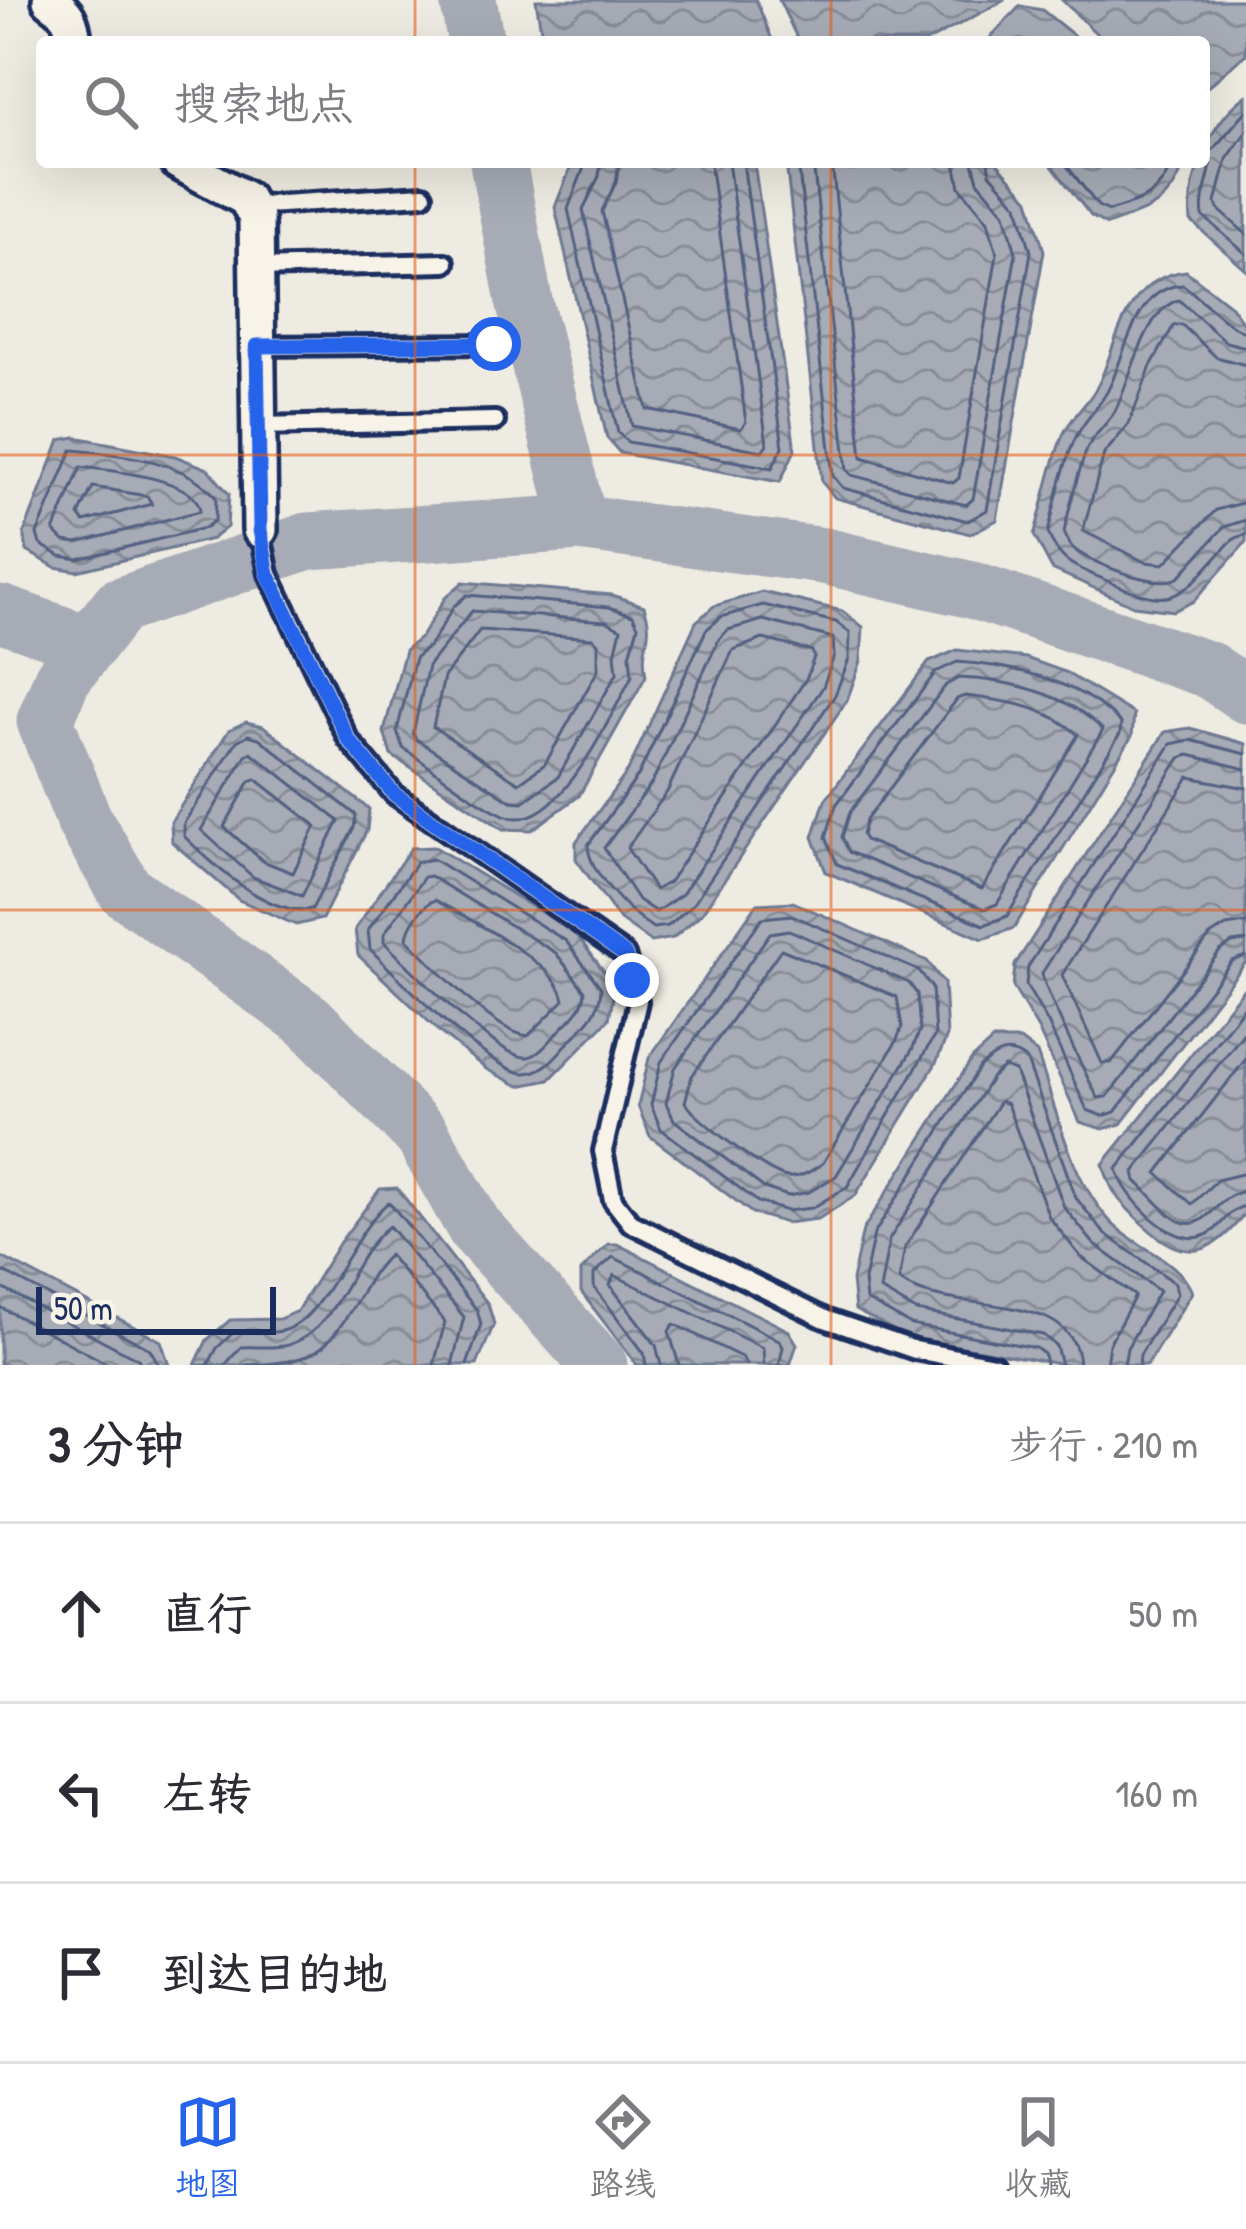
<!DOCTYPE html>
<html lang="zh">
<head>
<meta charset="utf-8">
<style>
  body { margin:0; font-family:"Patrick Hand","LXGW WenKai TC",sans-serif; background:#f7f7f7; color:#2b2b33 }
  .scale { position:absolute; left:36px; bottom:30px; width:240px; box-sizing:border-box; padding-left:12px; border:6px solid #1b2f5e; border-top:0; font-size:33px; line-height:42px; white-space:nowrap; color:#1b2f5e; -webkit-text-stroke:9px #f7f3e8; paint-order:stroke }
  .stop { position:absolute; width:36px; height:36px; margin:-27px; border:9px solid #2563eb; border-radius:50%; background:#fff }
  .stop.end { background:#2563eb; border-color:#fff; box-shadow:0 3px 12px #0008 }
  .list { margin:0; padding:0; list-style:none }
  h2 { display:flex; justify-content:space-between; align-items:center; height:156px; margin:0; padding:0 48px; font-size:51px }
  h2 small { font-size:39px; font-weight:400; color:#7c7c81 }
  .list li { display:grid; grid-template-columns:78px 1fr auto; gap:36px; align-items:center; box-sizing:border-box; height:180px; padding:0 48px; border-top:3px solid #e1e1e2 }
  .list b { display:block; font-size:45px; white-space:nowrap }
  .list em { font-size:39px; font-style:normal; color:#7c7c81 }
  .icon { flex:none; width:66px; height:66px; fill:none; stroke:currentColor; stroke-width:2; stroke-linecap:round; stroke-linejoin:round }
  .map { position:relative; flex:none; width:1246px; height:1365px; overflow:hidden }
  .search { position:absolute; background:#fff; box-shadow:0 12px 48px #0002; left:36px; right:36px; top:36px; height:132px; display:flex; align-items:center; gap:30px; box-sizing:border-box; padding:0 42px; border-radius:12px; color:#7c7c81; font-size:45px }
  .sheet { height:696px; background:#fff }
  nav { display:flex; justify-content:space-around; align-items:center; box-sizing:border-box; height:168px; border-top:3px solid #e1e1e2; background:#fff; font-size:33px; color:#7c7c81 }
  nav a { display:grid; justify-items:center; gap:6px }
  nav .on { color:#2563eb }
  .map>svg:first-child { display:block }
  .water { fill:url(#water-waves); stroke:#6e7992; stroke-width:3 }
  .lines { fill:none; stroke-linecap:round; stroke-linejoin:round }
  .shore { stroke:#536181; stroke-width:3 }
  .river { stroke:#a6abb5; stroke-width:57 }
  .service-casing { stroke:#1b2f5e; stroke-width:26 }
  .minor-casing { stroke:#1b2f5e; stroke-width:42 }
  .service { stroke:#f7f3e8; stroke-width:16 }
  .minor { stroke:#f7f3e8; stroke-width:33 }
  .route { stroke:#2563eb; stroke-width:15 }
  .grid { fill:none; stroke:#e8590c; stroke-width:3; stroke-opacity:0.55 }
</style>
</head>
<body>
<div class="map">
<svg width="1246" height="1365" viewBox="0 0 1246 1365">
  <defs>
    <pattern id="water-waves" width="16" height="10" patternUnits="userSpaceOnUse" patternTransform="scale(3)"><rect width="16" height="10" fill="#a6abb5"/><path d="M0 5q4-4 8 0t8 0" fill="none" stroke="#868c96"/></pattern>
  </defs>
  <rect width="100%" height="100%" fill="#eeebe2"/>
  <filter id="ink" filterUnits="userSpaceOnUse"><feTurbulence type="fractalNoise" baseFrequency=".00833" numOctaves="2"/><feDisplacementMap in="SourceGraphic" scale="24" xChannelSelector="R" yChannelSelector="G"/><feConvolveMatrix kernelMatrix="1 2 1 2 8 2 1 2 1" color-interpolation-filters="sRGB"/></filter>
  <g filter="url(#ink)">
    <path class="water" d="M 536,0 L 756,0 L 773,42 L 543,42 Z
      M 779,0 L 1005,0 L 926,42 L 799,42 Z
      M 1062,0 L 1246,0 L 1246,54 L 1204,90 L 1204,42 L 1105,42 Z
      M 1020,6 L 1042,10 L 1082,42 L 986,42 Z
      M 1246,96 L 1246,270 L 1191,221 C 1187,177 1210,122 1246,96 Z
      M 595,162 L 754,162 L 795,450 L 780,482 L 620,453 L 607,438 L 555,207 L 570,169 Z
      M 786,162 L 996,162 L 1029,199 L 1044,251 L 997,520 L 970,534 L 835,498 L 822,482 Z
      M 1049,162 L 1185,162 C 1169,208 1149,209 1107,225 L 1091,216 Z
      M 1186,271 L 1231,306 L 1246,327 L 1246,542 L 1194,601 L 1173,611 L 1134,606 L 1052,569 L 1034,535 C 1044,503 1050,466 1063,435 C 1071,416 1091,402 1100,381 C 1119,336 1127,278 1186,271 Z
      M 75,437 L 175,456 L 208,469 L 229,494 L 227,527 L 212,539 L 77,571 L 55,567 L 27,551 L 24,533 L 60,440 Z
      M 463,582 L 612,595 L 644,606 C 656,639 639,643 646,676 L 579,796 L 532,830 L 503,829 L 391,755 L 384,732 L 405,650 L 421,637 L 445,598 Z
      M 762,592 L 842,611 L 863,627 L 861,661 L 847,700 L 702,913 L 673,938 L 651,942 L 620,920 L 576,859 L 576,842 L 628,771 L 696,622 L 714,606 Z
      M 957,650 L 1026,658 L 1065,672 L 1134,714 L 1132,736 L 1014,928 L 983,939 L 826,872 L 813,837 L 825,800 L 929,662 Z
      M 246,722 L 263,726 L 369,809 L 367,830 L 322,919 L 296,925 L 239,900 L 172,842 L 171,822 L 229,730 Z
      M 1190,728 L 1246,744 L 1246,962 L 1121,1124 L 1103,1129 L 1080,1122 L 1038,1029 L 1013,987 L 1015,965 L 1165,732 Z
      M 435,847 L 575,933 L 615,986 L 609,1019 L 549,1080 L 519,1086 L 486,1069 L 442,1034 L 358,955 L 355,929 L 411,848 Z
      M 793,902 L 927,961 L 944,983 L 947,1036 L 936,1063 L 855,1196 L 818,1219 L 786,1223 L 752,1213 L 650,1136 L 638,1106 L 649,1058 L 757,904 Z
      M 1246,986 L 1246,1212 C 1213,1255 1187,1265 1145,1226 C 1121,1203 1112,1196 1103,1164 Z
      M 993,1040 L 1020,1040 L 1037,1053 C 1056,1108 1069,1174 1108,1219 C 1133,1248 1177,1256 1192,1292 L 1147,1365 L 1065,1365 L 907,1337 L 855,1310 L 852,1280 L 863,1230 L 972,1059 Z
      M 397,1188 L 488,1304 L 494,1324 L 477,1365 L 195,1365 L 207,1340 L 230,1320 L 279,1319 L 297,1311 L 340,1242 L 380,1189 Z
      M 608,1244 L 617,1244 L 789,1331 L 797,1344 L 790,1365 L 637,1365 L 581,1292 L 581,1271 Z
      M 0,1256 L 161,1341 L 169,1365 L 0,1365 Z"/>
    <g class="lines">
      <path class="shore" d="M 1246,111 L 1210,153 C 1214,175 1199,193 1203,216 L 1246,254
        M 1246,132 L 1227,159 L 1216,203 L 1218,209 L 1246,234
        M 586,162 L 568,209 L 618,433 L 628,442 L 772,468 L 783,447 L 743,162
        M 601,162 L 599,176 L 583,210 L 632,426 L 762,451 L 767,444 L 728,162
        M 619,162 L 616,182 L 602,211 L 647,409 L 741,429 L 746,422 L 710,162
        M 798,162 L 833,476 L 843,488 L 968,521 L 987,510 L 1031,252 L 1018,205 L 990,173 L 988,162
        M 813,162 L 847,470 L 852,475 L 966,505 L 973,499 L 1016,253 L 1005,213 L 978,181 L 973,162
        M 832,162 L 862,457 L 953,483 L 959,478 L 997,254 L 988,221 L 960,187 L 955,162
        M 1064,162 L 1098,206 L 1109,211 C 1142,200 1160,197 1172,162
        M 1246,332 C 1231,330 1199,296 1183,285 C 1136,286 1126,352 1110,386 C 1101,407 1082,421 1074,441 C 1062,470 1055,503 1048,533 C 1061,564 1074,566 1103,579 C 1172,610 1176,603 1223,550 C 1231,541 1234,537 1246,535
        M 1246,347 L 1226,342 L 1179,300 C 1145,308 1130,382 1115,411 C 1107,425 1093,435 1087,449 C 1077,475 1070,505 1064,532 C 1066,537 1070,546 1074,549 C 1092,564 1156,589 1178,578 L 1224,527 L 1246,520
        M 1246,365 L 1216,357 L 1182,325 L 1174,325 L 1151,366 L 1129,424 L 1104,454 L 1083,531 L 1145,562 L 1164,564 L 1216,510 L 1246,502
        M 72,450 C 118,454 187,459 216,498 L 215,520 L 205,528 L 78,559 L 60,556 L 40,544 L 37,534 Z
        M 81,467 C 109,470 199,478 200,511 L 77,543 L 64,541 L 54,531 Z
        M 93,487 L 147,496 L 152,504 L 84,522 L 79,515 Z
        M 467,595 L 609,607 L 633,615 L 638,626 L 630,655 L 632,676 C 612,712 557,839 504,815 C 469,798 435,770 403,748 L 397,731 L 415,658 L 431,644 L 454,606 Z
        M 763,605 L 836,622 L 850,633 L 849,659 L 835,695 L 693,904 L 668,926 L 653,928 C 631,914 588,872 588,845 L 638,776 L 706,630 L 721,617 Z
        M 472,611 L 606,621 L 621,629 L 615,654 L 617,673 L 558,777 L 523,802 L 511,801 L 416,739 L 413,733 L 428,666 Z
        M 763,620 L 833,638 L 834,656 L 823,687 L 682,894 L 656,912 L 638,900 L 604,848 L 652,783 L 719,639 L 728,630 Z
        M 480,630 L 593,638 L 598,643 L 598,670 L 545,764 L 519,783 L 433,727 L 444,677 Z
        M 763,639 L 812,651 L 814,657 L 806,679 L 669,882 L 655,890 L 627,848 L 667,792 L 733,650 Z
        M 957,662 C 1015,666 1079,681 1121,723 L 1120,734 L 1007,916 L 984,925 L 837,864 L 826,837 L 836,805 L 936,672 Z
        M 959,678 C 1010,680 1066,693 1103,730 L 997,904 L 984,909 L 849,852 L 842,837 L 850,812 L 946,685 Z
        M 965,696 C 1006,701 1048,706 1078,735 L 982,889 L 865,840 L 862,835 L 866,820 L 957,699 Z
        M 248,735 L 259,738 L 356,815 L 354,828 L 312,909 C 269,918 212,864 184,836 L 184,823 L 237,741 Z
        M 251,752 L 339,821 L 302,896 L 253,877 L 201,830 L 246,755 Z
        M 1246,754 L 1190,740 L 1171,744 L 1028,967 L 1026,985 L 1048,1023 L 1087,1110 L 1103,1116 L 1115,1112 L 1232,961 L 1246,956
        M 1246,769 L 1189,755 L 1180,758 L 1042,973 C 1042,985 1089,1081 1098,1098 L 1107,1097 L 1220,951 L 1232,943 L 1246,941
        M 256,779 L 316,826 L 293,873 L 263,861 L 224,827 L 250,781 Z
        M 1246,788 L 1189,777 L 1062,975 L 1102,1063 L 1111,1063 L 1210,936 L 1226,926 L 1246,923
        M 433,859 L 566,941 L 601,988 C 600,1013 586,1024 569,1042 C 556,1055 545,1073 524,1073 C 490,1071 396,976 370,949 L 368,930 L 417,862 Z
        M 430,876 L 556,953 L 585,991 C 584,1008 573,1017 561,1029 C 552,1038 538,1059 524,1057 C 493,1053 408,966 384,942 L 384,934 L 424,877 Z
        M 435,900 C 468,919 559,963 564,1000 L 528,1036 C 493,1032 434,965 407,939 C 407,927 423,904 435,900 Z
        M 792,915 L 919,971 L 932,988 L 935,1035 L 847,1187 L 812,1208 L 787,1211 L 758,1202 L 661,1129 L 651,1105 L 661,1062 L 762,918 Z
        M 789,930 L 909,983 L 917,994 L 920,1030 L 912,1050 L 836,1176 L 809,1192 L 788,1196 L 764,1188 L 674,1120 L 666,1103 L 675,1068 L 770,933 Z
        M 781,949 L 897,997 L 902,1027 L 896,1042 L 823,1163 C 812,1170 801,1179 787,1177 C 766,1173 697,1120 685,1102 L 692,1076 Z
        M 1246,1005 L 1117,1169 C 1124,1196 1168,1244 1200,1237 C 1221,1233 1225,1209 1246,1206
        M 1246,1030 L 1134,1172 L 1136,1181 C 1149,1192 1164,1213 1179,1221 C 1207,1234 1217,1193 1246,1191
        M 1246,1059 L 1157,1173 L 1192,1204 L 1217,1180 L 1246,1173
        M 0,1270 L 150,1349 L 159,1365
        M 0,1287 L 138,1359 L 142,1365
        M 0,1307 L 110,1365
        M 208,1365 L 217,1348 L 234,1332 C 249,1331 267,1334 282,1331 C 325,1321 352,1230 389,1202 L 477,1310 L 481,1324 L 467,1365
        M 225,1365 L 241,1347 C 256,1346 273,1349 288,1345 C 340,1329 349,1257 389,1226 L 464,1317 L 452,1365
        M 247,1365 C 319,1361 324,1354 361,1294 C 369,1280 377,1265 389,1255 L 445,1322 L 434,1365
        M 646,1365 L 644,1353 L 594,1287 L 594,1274 L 613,1257 L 779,1340 L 783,1347 L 779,1365
        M 661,1365 L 656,1345 L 610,1285 L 614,1275 L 763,1348 L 764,1365
        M 679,1365 L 669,1331 L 674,1324 L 743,1358 L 746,1365
        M 1046,1365 L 1044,1354 L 1036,1348 L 911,1325 L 866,1300 L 864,1280 L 874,1234 L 980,1067 C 996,1053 1009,1045 1027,1061 L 1076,1198 L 1104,1233 L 1175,1283 L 1177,1294 L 1140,1355 L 1139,1365
        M 1061,1365 L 1056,1346 L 1043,1335 L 916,1311 L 880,1290 L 889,1240 L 992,1077 L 1004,1067 L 1015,1071 L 1064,1207 L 1094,1244 L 1159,1291 L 1127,1348 L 1124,1365
        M 1079,1365 C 1076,1285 946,1318 899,1280 L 905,1247 L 1000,1101 L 1007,1104 L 1049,1217 L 1081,1257 L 1135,1296 L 1109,1344 L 1106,1365"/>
      <path class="river" d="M 468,0 L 476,42
        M 498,162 L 524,301 L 579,523
        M 0,613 L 89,644
        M 599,1365 L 475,1228 L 422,1135 L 309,1021 L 125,890 L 84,820 L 45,721 L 62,679 L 119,606 L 308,541 L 579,523 L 824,556 L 972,590 L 1209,670 L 1246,695"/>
      <g class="service-casing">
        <path id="service" d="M 250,206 L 423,195
          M 256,268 L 445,263
          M 257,346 L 494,344
          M 258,426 L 495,421
          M 260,530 L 269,574 L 348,739 L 394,794 L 625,955 L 638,1001 L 603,1151 L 613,1200 L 631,1223 L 825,1319 L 915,1350 L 994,1365"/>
      </g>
      <g class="minor-casing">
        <path id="minor" d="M 50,0 C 68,13 72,20 74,42
          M 178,162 L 246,199 L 256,218 L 260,530"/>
      </g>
      <use href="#service" class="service"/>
      <use href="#minor" class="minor"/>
    </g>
  </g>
  <g class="lines" filter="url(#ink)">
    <path class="route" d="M 494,344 L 257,346 L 260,530 L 268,574 L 348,739 L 394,794 L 625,955 L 632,980"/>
  </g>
  <path class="grid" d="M 415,0 L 415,42M 831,0 L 831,42M 415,162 L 415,1365M 831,162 L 831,1365M 0,455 L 1246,455M 0,910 L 1246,910"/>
</svg>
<div class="scale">50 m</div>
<div class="stop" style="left:494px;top:344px"></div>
<div class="stop end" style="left:632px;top:980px"></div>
<div class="search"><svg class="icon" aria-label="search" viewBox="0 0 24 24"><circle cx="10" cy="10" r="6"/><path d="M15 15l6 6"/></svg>搜索地点</div>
</div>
<section class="sheet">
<h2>3 分钟<small>步行 · 210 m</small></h2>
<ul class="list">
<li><svg class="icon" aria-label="ahead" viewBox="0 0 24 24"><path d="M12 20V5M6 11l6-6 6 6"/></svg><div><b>直行</b></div><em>50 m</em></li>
<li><svg class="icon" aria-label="left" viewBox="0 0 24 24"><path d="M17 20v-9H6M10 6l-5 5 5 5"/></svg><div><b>左转</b></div><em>160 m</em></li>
<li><svg class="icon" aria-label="arrive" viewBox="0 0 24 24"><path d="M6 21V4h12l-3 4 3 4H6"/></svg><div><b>到达目的地</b></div></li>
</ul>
</section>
<nav>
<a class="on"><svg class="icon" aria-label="map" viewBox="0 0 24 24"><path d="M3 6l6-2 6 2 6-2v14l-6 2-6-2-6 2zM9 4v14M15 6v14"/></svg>地图</a>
<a><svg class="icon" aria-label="directions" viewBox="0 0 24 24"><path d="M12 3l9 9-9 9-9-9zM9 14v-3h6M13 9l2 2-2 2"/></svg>路线</a>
<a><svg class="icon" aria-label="saved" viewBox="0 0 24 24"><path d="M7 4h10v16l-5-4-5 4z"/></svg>收藏</a>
</nav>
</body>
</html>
